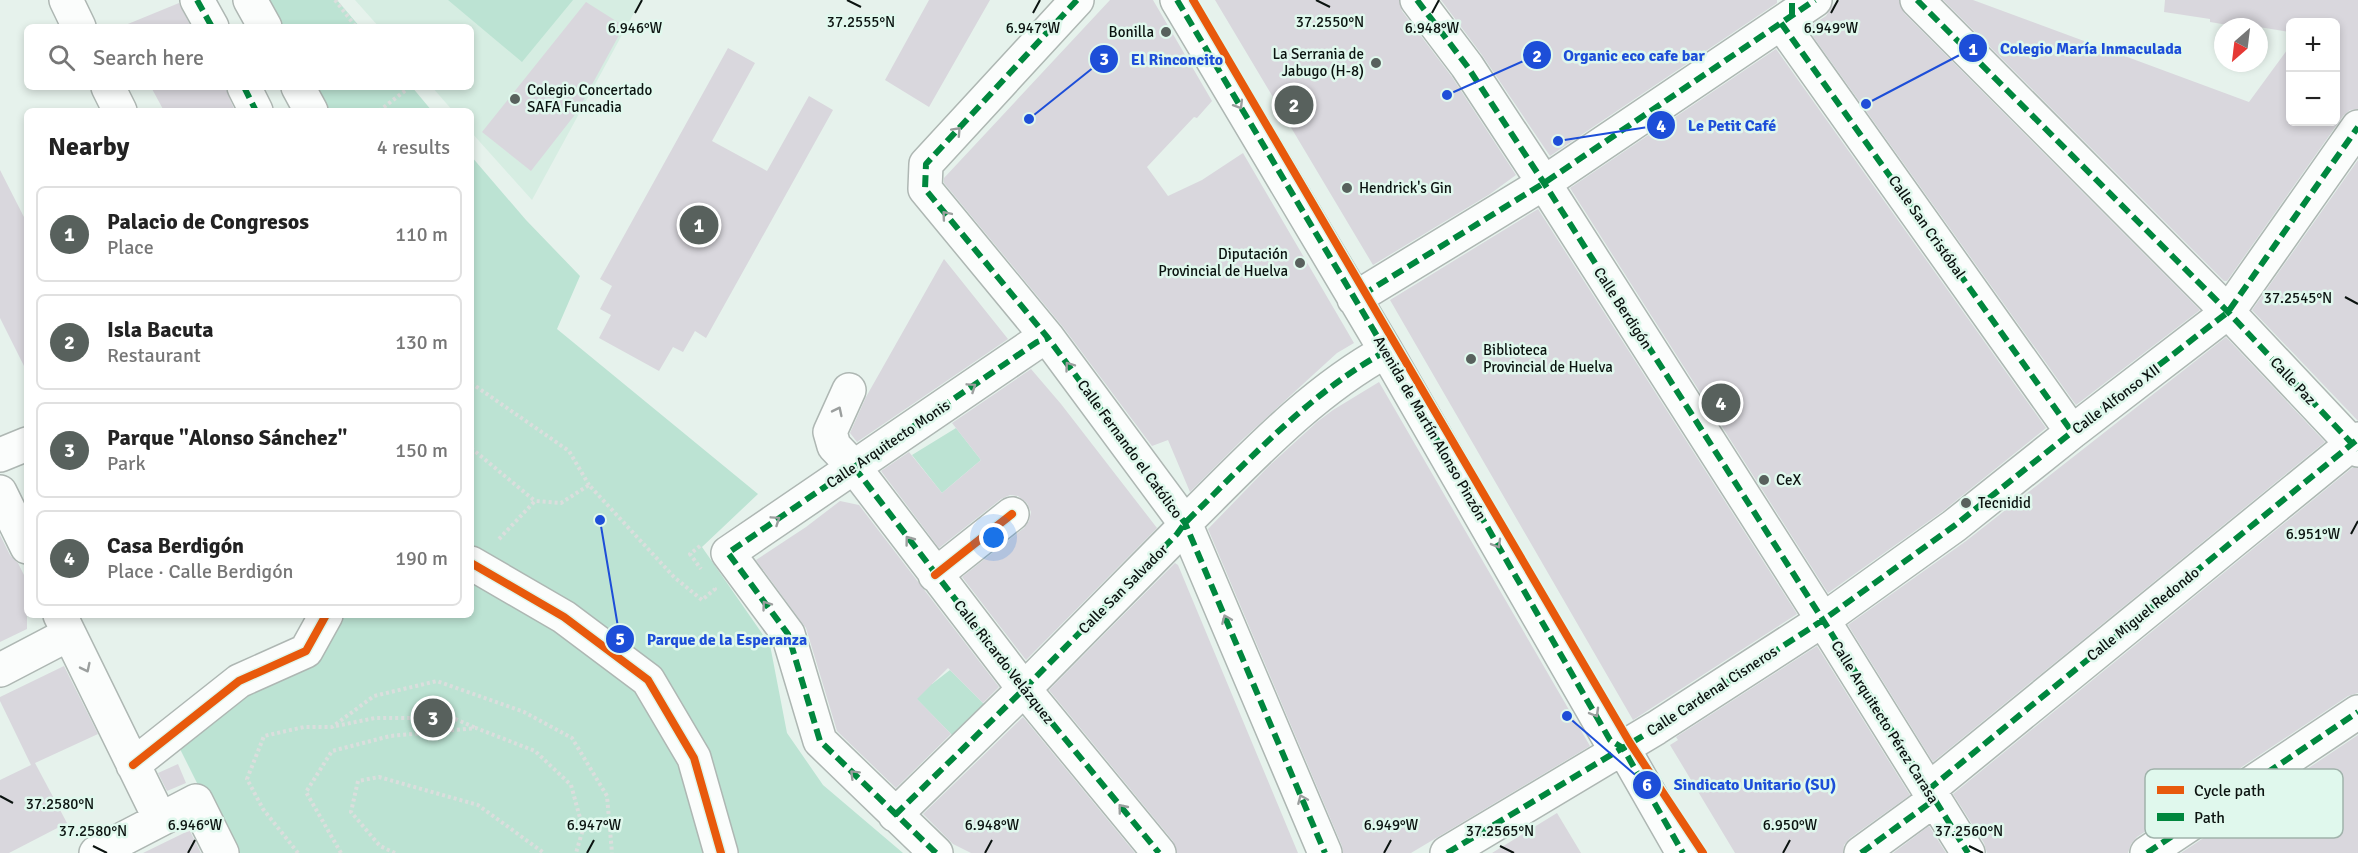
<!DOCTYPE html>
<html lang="en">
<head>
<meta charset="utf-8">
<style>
  body { margin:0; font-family:Signika,sans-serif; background:#f6f6f6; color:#222 }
  .controls { position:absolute; right:18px; top:18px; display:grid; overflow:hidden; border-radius:9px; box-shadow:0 3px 9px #0003 }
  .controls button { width:54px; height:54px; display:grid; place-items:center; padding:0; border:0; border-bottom:2px solid #e0e0e0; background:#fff; color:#222; font:30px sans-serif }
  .compass { position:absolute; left:2214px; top:18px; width:54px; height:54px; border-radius:50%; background:#fff; box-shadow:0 3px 9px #0003; rotate:208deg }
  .you { position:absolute; left:994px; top:538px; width:21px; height:21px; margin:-15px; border:4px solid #fff; border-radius:50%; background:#1a73e8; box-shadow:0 0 0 9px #1a73e833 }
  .badge { display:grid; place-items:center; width:39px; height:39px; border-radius:50%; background:#58615d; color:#fff; font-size:20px; font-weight:700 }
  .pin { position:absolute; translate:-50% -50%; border:3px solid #fff; box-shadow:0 2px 6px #0006 }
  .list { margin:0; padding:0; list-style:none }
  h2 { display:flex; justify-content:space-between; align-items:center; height:78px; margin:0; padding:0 24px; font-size:26px }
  h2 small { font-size:20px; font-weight:400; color:#767676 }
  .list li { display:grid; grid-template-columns:39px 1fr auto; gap:18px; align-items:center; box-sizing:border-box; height:96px; margin:0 12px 12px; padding:0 12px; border:2px solid #e0e0e0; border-radius:9px }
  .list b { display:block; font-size:22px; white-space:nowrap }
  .list p { margin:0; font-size:20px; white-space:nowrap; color:#767676 }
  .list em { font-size:20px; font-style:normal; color:#767676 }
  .icon { flex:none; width:33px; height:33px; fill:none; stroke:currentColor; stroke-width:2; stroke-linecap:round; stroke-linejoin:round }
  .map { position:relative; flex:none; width:2358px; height:853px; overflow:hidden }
  .search { position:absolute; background:#fff; box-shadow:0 3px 9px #0003; left:24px; top:24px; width:450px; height:66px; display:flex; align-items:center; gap:15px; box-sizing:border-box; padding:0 21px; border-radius:9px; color:#767676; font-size:22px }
  .panel { position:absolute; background:#fff; box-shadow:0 3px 9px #0003; left:24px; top:108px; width:450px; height:510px; border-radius:9px }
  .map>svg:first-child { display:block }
  .built { fill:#d6ede2 }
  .green { fill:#bce3d3 }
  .building { fill:#d9d7dd }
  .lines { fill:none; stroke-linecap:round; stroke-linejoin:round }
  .minor-casing { stroke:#aeb7b3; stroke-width:36 }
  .path { stroke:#dbdedd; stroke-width:4; stroke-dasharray:3 3; stroke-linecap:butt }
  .minor { stroke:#fbfdfc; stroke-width:33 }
  .quiet { stroke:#00873e; stroke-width:6; stroke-dasharray:12 6; stroke-linecap:butt }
  .cycleway-casing { stroke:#e0f8ed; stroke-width:11 }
  .cycleway { stroke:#e8590c; stroke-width:8 }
  .oneway { stroke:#9b9f9e }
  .ticks { fill:none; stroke:#0b1310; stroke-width:2 }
  .poi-dot { fill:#58615d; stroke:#e0f8ed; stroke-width:2 }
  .labels { text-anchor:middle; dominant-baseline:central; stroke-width:5; stroke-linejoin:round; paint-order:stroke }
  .poi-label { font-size:15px; fill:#0b1310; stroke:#e0f8ed; text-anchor:start }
  .street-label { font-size:15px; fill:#0b1310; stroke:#e0f8ed }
  .key { fill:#e0f8ed; stroke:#a0b3ab; stroke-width:1.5 }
  .key-label { font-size:16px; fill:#0b1310 }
  .ticks-label { font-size:15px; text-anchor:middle; fill:#0b1310; stroke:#e0f8ed; stroke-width:5; stroke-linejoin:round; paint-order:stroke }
  .leader { fill:none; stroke:#1d4ed8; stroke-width:2 }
  .callout-dot { fill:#1d4ed8; stroke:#e0f8ed; stroke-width:2 }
  .mark-label { font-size:18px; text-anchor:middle; font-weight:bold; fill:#fff }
  .callout-label { font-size:16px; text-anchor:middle; font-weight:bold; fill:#1d4ed8; stroke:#e0f8ed; stroke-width:5; stroke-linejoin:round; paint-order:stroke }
</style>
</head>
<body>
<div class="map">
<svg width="2358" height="853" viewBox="0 0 2358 853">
  <rect width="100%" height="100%" fill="#e6f2ec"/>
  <path class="built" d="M 355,0 L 641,0 L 532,200 L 471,132 L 471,111 L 453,111 L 432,87 L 471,87 L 471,27 L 379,27 Z"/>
  <path class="green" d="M 267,0 L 337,0 L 360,27 L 282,27 Z
    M 448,0 L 573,0 L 522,62 Z
    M 315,87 L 412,87 L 432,111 L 328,111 Z
    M 471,156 L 526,220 L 580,276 L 557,329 L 758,494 L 702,547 L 770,645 L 787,733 L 823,785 L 903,853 L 732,853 L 655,671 L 471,550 Z
    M 956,428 L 981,460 L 942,493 L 912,455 Z
    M 471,576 L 556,624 L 641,690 L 684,765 L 709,853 L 232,853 L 177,743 L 339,615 L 471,615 Z
    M 950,670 L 985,705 L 954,737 L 901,683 L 932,684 Z"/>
  <path class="building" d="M 929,0 L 990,0 L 929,107 L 885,80 Z
    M 1110,0 L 1153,0 L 1212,101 L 1197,118 L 1194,117 L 1147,167 L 1168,196 L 1202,180 L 1243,153 L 1354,343 L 1337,353 L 1243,439 L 1190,492 L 1168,440 L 1152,446 L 1063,327 L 944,183 L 944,178 Z
    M 1215,0 L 1399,0 L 1402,11 L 1452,77 L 1516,175 L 1490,194 L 1373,265 Z
    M 1441,0 L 1777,0 L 1777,3 L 1550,156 L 1482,55 Z
    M 1840,0 L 1899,0 L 1904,13 L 2200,310 L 2076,405 L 1807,28 L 1826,16 L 1833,5 Z
    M 1943,0 L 1973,0 L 2249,102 L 2290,46 L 2290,122 L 2336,122 L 2336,22 L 2290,22 L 2290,32 L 2259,27 L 2240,27 L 2210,22 L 2210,19 L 2164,12 L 2165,0 L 2358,0 L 2358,109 L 2350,110 L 2343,116 L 2227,281 L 2224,281 Z
    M 586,2 L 624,26 L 577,112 L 531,171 L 482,132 Z
    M 179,3 L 191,27 L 123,27 L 123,26 Z
    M 728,48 L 755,63 L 712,141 L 767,171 L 809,96 L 833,110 L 706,338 L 695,331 L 683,352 L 673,347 L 659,371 L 599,338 L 611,315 L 600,309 L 612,286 L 600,279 Z
    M 1776,49 L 2046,428 L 1943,511 L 1828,593 L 1570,188 Z
    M 151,87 L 225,87 L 235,111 L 164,111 Z
    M 2358,160 L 2358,421 L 2252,310 Z
    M 0,170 L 27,223 L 27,372 L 0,318 Z
    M 1538,209 L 1797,614 L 1633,720 L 1390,300 Z
    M 944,259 L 1008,339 L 857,442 L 850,433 L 866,397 Z
    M 2226,337 L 2325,442 L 1933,762 L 1848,625 L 1966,541 Z
    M 1031,369 L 1061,404 L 1157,528 L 1026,660 L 962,577 L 1024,528 L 1029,521 L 1031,512 L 1027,503 L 1018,496 L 1010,495 L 1001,499 L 939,548 L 881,471 L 909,452 L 942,493 L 981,460 L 952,423 Z
    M 1379,382 L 1590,746 L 1411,853 L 1343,853 L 1342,846 L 1208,529 L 1269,466 L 1317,422 L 1333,410 Z
    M 2352,468 L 2358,468 L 2358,693 L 2348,696 L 2137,837 L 2131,844 L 2128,853 L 1987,853 L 1984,843 L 1953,794 Z
    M 840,501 L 859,505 L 999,687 L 983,703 L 948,668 L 917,699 L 951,734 L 896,788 L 837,731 L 806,628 L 756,560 L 806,527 Z
    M 0,535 L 10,555 L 18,563 L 27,581 L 27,629 L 0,642 Z
    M 1175,563 L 1178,565 L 1298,853 L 1177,853 L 1173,841 L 1049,690 Z
    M 1817,646 L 1910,795 L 1850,838 L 1844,845 L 1843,853 L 1735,853 L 1670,745 L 1678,740 L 1676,737 Z
    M 64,666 L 98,734 L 35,763 L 67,823 L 9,853 L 0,853 L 0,780 L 31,765 L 0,701 L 0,697 Z
    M 1023,717 L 1135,853 L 971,853 L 953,844 L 923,814 Z
    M 2358,735 L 2358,853 L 2181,853 Z
    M 178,764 L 186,783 L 167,791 L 158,773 Z
    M 1557,813 L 1581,853 L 1492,853 Z
    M 1929,826 L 1946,853 L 1893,853 Z
    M 190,831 L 201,853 L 143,853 L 184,833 Z"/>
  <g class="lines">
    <g class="minor-casing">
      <path id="minor" d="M 66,0 L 79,27
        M 197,0 L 212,27
        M 250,0 L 265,27
        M 1077,0 L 926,164 L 925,189 L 1048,338 L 1185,523 L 1325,853
        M 1177,0 L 1386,351 L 1610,740 L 1623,748 L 1683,853
        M 1417,0 L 1467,66 L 1544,183 L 1823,620 L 1968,853
        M 1917,0 L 2228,312 L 2358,450
        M 1781,23 L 2072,432
        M 108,87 L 120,111
        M 244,87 L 256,111
        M 298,87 L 311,111
        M 1354,299 L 1544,183 L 1815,0
        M 849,390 L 830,432 L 834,446 L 854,467 L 1024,689 L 1159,853
        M 0,455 L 27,444
        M 0,492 L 27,547
        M 471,563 L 564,617 L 648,680 L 694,758 L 721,853
        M 935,575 L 1012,514
        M 60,615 L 160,819
        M 0,670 L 69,634
        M 133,765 L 239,681 L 306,651 L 326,615
        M 1928,790 L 2358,439
        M 895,815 L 1024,689 L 1177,534 L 1185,523 C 1248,461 1308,394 1386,351
        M 96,853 L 196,801 L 222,853
        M 936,853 L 820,741 L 788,634 L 728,553 L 1037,342 L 1048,338
        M 1447,853 L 1656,728 L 1823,620 L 1954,526 L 2072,432 L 2228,312 L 2358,127
        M 1861,853 L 1934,800
        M 2147,853 L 2358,712"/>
    </g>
    <path class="path" d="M 335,0 L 356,27
      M 379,111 L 406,90 L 403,87
      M 471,383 L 569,451 L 589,485
      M 471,448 L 535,501
      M 499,539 L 535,501 L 561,503 L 589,485 L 674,577 L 702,600 L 715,589 L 714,588
      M 700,546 L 690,554 L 701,569
      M 336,726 L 375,718 L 453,718 L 476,728
      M 298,853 L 263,809 L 247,779 L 264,736 L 304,727 L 332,727 L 374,696 L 437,681 L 524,712 L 572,738 L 607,796 L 612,853
      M 341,853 L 306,792 L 332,751 L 390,736 L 476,728 L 535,751 L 571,785 L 583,829 L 576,853
      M 395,853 L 380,846 L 351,812 L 358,781 L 379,777 L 478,805 L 544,853"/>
    <use href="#minor" class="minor"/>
    <path class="quiet" d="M 197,0 L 212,27
      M 1077,0 L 926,164 L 925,189 L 1048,338 L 1185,523 L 1325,853
      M 1177,0 L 1386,351 L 1610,740 L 1623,748 L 1683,853
      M 1417,0 L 1467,66 L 1544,183 L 1823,620 L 1968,853
      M 1917,0 L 2228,312 L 2358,450
      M 1792,15 L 1792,0
      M 1781,23 L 2072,432
      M 244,87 L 256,111
      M 1362,295 L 1544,183 L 1815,0
      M 854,467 L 1024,689 L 1159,853
      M 1928,790 L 2358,439
      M 895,815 L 1024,689 L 1177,534 L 1185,523 C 1248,461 1308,394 1386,351
      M 936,853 L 820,741 L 788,634 L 728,553 L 1037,342 L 1048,338
      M 1447,853 L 1656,728 L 1823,620 L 1954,526 L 2072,432 L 2228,312 L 2358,127
      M 1861,853 L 1934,800
      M 2147,853 L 2358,712"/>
    <g class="cycleway-casing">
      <path id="cycleway" d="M 1193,0 L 1630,743 L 1703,853
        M 471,563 L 564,617 L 648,680 L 694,758 L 721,853
        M 935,575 L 1012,514
        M 133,765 L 239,681 L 306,651 L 326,615"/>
    </g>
    <use href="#cycleway" class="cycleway"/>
  </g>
  <defs><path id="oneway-chevron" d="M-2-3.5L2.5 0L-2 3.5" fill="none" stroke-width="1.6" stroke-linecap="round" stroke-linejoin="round" transform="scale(1.5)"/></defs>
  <g class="oneway">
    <use href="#oneway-chevron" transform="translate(1239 105) rotate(59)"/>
    <use href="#oneway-chevron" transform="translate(957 131) rotate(-47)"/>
    <use href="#oneway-chevron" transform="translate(946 215) rotate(-130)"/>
    <use href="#oneway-chevron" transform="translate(1069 366) rotate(-126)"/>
    <use href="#oneway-chevron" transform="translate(972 387) rotate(-34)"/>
    <use href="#oneway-chevron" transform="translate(838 411) rotate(-64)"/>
    <use href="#oneway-chevron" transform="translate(776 520) rotate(-34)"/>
    <use href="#oneway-chevron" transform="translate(909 540) rotate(-127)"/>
    <use href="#oneway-chevron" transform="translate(1497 544) rotate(60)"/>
    <use href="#oneway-chevron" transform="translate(766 605) rotate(-126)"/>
    <use href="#oneway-chevron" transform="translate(1226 619) rotate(-113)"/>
    <use href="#oneway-chevron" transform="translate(86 668) rotate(64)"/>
    <use href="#oneway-chevron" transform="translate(1595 713) rotate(60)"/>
    <use href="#oneway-chevron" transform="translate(854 774) rotate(-135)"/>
    <use href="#oneway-chevron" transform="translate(1302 799) rotate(-113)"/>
    <use href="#oneway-chevron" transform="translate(1122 808) rotate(-129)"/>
  </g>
  <path class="ticks" d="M 847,0 L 861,7M 1316,0 L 1330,7M 635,13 L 642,0M 1033,13 L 1040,0M 1432,13 L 1439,0M 1831,13 L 1838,0M 2345,297 L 2358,304M 2351,534 L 2358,521M 0,796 L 13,803M 93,846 L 107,853M 1500,846 L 1514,853M 1969,846 L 1983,853M 188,853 L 195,840M 587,853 L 594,840M 985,853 L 992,840M 1384,853 L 1391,840M 1783,853 L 1790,840"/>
  <g class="poi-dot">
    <circle cx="1166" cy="32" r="6"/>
    <circle cx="1376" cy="63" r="6"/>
    <circle cx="515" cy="99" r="6"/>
    <circle cx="1347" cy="188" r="6"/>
    <circle cx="1300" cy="263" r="6"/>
    <circle cx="1471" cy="359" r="6"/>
    <circle cx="1764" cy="480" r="6"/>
    <circle cx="1966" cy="503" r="6"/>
  </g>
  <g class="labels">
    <g class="poi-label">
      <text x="1154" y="32" text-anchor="end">Bonilla</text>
      <text x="1364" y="54" text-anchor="end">La Serrania de<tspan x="1364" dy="17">Jabugo (H-8)</tspan></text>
      <text x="527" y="90">Colegio Concertado<tspan x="527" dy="17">SAFA Funcadia</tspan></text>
      <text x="1359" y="188">Hendrick's Gin</text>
      <text x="1288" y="254" text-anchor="end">Diputación<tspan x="1288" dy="17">Provincial de Huelva</tspan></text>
      <text x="1483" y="350">Biblioteca<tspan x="1483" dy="17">Provincial de Huelva</tspan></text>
      <text x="1776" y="480">CeX</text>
      <text x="1978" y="503">Tecnidid</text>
    </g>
    <g class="street-label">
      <text transform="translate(1927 227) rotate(55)">Calle San Cristóbal</text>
      <text transform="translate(1623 308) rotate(57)">Calle Berdigón</text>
      <text transform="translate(2293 381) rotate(47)">Calle Paz</text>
      <text transform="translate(2116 399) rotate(-37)">Calle Alfonso XII</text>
      <text transform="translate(1430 428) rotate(60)">Avenida de Martín Alonso Pinzón</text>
      <text transform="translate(888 444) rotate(-34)">Calle Arquitecto Monis</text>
      <text transform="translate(1130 449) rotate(54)">Calle Fernando el Católico</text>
      <text transform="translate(1123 589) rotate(-45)">Calle San Salvador</text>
      <text transform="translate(2143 614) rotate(-39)">Calle Miguel Redondo</text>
      <text transform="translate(1004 662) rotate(52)">Calle Ricardo Velázquez</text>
      <text transform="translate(1712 691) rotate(-33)">Calle Cardenal Cisneros</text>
      <text transform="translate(1885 722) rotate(58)">Calle Arquitecto Pérez Carasa</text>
    </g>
  </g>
  <rect x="2145" y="769" width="198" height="69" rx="9" class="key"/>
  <rect x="2157" y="786" width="27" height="8" fill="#e8590c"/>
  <rect x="2157" y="813" width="27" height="8" fill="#00873e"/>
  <g class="key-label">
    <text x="2194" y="796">Cycle path</text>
    <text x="2194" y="823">Path</text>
  </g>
  <g class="ticks-label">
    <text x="861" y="27">37.2555°N</text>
    <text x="1330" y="27">37.2550°N</text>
    <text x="635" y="33">6.946°W</text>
    <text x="1033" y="33">6.947°W</text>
    <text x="1432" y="33">6.948°W</text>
    <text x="1831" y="33">6.949°W</text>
    <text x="2298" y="303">37.2545°N</text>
    <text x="2313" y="539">6.951°W</text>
    <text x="60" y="809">37.2580°N</text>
    <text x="195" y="830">6.946°W</text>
    <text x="594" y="830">6.947°W</text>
    <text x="992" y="830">6.948°W</text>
    <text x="1391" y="830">6.949°W</text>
    <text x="1790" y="830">6.950°W</text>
    <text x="93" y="836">37.2580°N</text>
    <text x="1500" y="836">37.2565°N</text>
    <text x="1969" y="836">37.2560°N</text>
  </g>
  <path class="leader" d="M1866 104L1973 48M1447 95L1537 55M1029 119L1104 59M1558 141L1661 125M600 520L620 639M1567 716L1647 785"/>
  <g class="callout-dot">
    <circle cx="1866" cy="104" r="6"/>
    <circle cx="1447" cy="95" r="6"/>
    <circle cx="1029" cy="119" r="6"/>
    <circle cx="1558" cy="141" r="6"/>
    <circle cx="600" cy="520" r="6"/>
    <circle cx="1567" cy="716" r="6"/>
    <circle cx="1973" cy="48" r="15"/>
    <circle cx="1537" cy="55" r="15"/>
    <circle cx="1104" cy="59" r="15"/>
    <circle cx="1661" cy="125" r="15"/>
    <circle cx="620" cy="639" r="15"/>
    <circle cx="1647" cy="785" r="15"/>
  </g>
  <g class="mark-label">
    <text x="1973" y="55">1</text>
    <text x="1537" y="62">2</text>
    <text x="1104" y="65">3</text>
    <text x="1661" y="132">4</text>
    <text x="620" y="645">5</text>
    <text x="1647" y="791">6</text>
  </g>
  <g class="callout-label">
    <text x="2091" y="54">Colegio María Inmaculada</text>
    <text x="1634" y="61">Organic eco cafe bar</text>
    <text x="1177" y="65">El Rinconcito</text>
    <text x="1732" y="131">Le Petit Café</text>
    <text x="727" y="645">Parque de la Esperanza</text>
    <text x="1755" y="790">Sindicato Unitario (SU)</text>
  </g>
</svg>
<div class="controls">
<button>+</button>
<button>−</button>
</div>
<svg class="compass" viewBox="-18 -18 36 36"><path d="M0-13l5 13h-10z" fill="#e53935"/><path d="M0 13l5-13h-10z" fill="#767676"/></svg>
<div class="you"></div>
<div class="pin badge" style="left:699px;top:225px">1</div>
<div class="pin badge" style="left:1294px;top:105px">2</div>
<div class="pin badge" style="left:433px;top:718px">3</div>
<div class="pin badge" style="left:1721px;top:403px">4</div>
<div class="search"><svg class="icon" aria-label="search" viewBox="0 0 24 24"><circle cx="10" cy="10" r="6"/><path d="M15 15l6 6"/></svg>Search here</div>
<section class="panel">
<h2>Nearby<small>4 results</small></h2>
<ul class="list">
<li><span class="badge">1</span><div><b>Palacio de Congresos</b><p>Place</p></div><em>110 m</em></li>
<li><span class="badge">2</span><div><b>Isla Bacuta</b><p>Restaurant</p></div><em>130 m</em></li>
<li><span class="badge">3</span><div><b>Parque &quot;Alonso Sánchez&quot;</b><p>Park</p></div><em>150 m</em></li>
<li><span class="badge">4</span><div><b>Casa Berdigón</b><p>Place · Calle Berdigón</p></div><em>190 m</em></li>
</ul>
</section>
</div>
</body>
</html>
